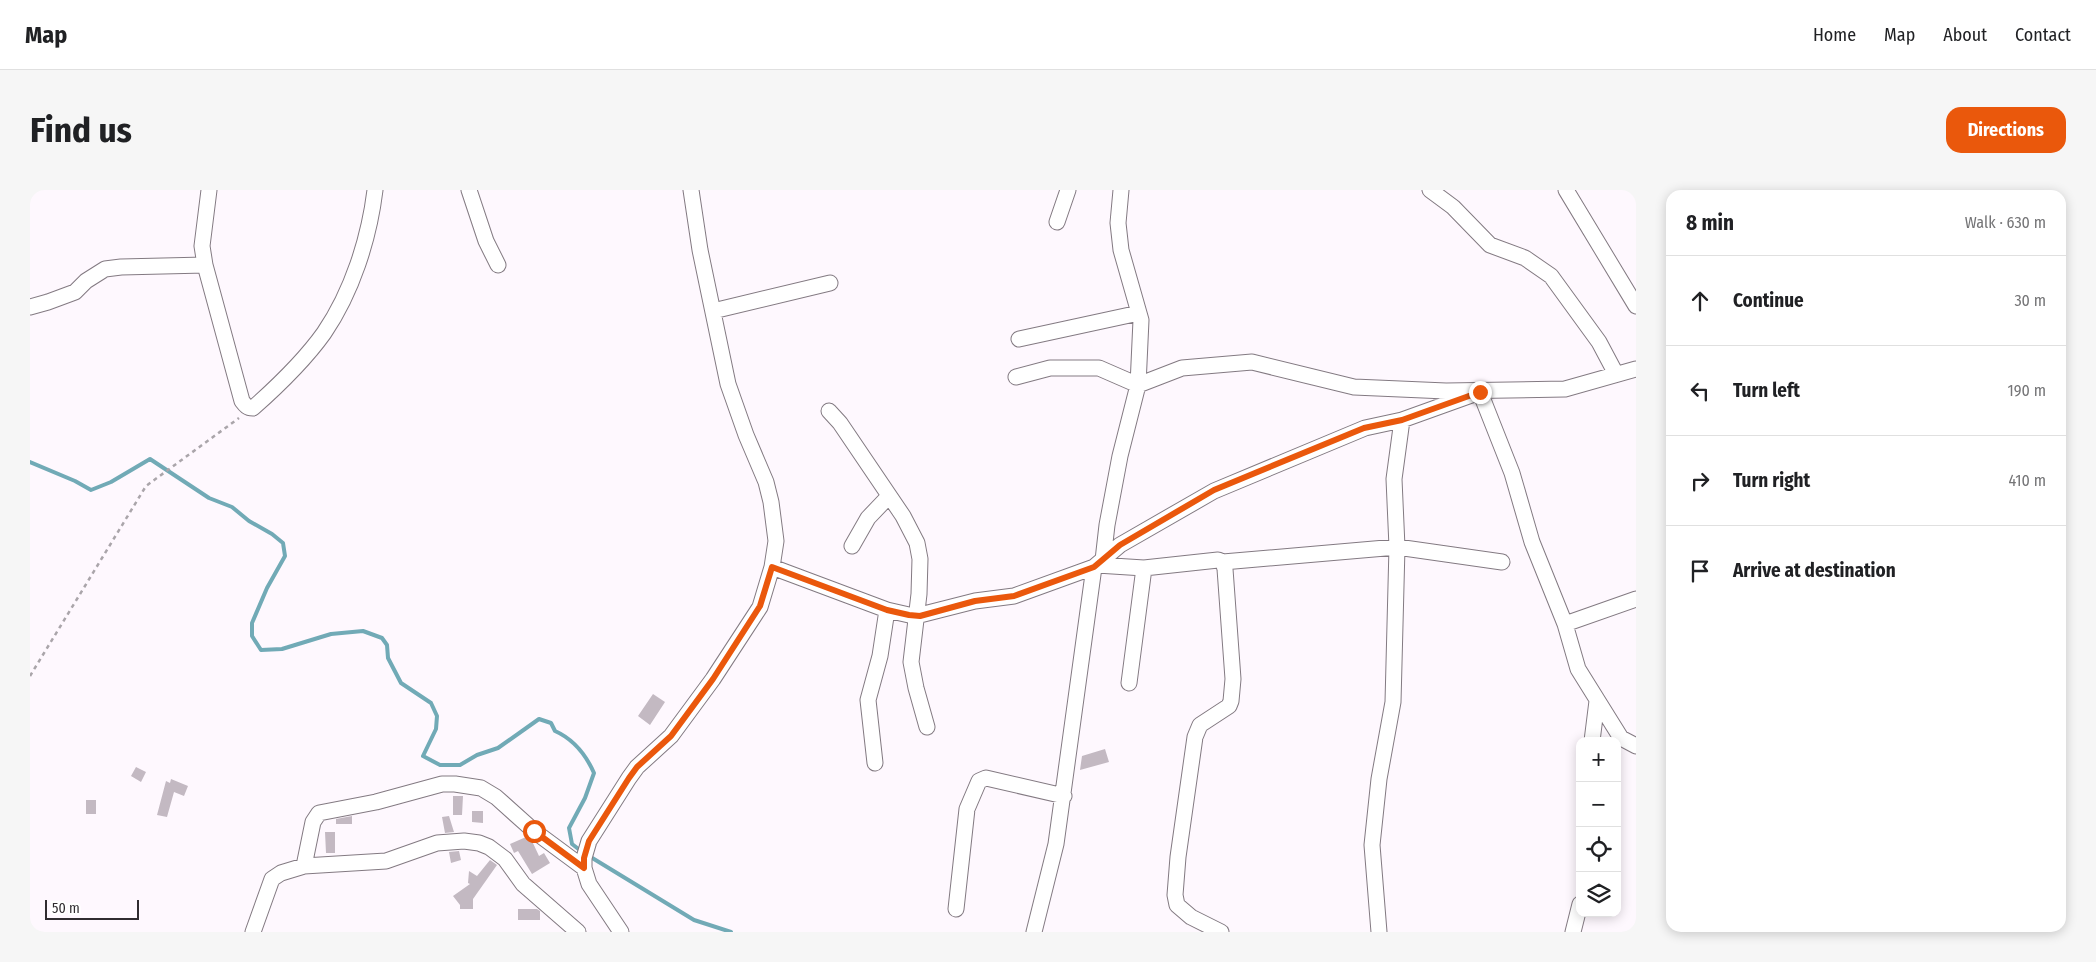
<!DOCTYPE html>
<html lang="en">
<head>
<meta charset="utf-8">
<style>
  body { margin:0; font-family:"Fira Sans Condensed",sans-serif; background:#f6f6f6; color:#202124 }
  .controls { position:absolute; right:15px; bottom:15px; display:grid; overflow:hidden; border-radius:10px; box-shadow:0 2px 12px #0003 }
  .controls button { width:45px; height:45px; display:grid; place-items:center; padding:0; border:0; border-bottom:1px solid #e0e0e0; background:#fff; color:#202124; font:25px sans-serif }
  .scale { position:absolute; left:15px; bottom:12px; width:94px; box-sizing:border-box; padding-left:5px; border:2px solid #302c30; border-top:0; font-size:14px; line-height:18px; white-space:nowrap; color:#302c30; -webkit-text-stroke:4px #fff; paint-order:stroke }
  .stop { position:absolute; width:15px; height:15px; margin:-11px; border:4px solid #ea580c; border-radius:50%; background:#fff }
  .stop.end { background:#ea580c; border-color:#fff; box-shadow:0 1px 5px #0008 }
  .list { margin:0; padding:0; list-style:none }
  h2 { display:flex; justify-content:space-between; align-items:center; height:65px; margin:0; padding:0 20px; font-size:21px }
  h2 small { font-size:16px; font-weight:400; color:#757577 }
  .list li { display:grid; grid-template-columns:32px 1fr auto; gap:15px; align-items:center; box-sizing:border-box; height:90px; padding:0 20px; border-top:1px solid #e0e0e0 }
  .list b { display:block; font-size:19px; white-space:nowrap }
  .list em { font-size:16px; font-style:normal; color:#757577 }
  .icon { flex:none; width:28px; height:28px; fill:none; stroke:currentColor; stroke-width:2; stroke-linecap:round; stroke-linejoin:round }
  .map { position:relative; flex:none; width:1606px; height:742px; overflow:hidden; border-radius:15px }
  header { display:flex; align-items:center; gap:30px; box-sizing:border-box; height:70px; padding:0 25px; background:#fff; border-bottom:1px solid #e0e0e0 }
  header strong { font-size:24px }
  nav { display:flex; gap:28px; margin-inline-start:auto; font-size:18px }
  .intro { display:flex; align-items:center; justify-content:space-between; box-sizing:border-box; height:120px; padding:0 30px }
  h1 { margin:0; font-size:35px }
  .button { padding:12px 22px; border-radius:15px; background:#ea580c; color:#fff; font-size:18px; font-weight:700 }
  main { display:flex; gap:30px; padding:0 30px }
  aside { flex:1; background:#fff; border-radius:15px; box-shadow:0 2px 12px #0003 }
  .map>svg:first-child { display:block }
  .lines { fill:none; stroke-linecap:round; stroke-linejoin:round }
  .stream { stroke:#71aab6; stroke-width:4 }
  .building { fill:#c3b9c2 }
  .minor-casing { stroke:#837a82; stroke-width:17 }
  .path { stroke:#aaa5aa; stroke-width:2.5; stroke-dasharray:4 4; stroke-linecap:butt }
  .minor { stroke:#fff; stroke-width:15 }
  .route { stroke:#ea580c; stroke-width:6 }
</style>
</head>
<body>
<header>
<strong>Map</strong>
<nav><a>Home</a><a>Map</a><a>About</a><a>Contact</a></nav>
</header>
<div class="intro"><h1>Find us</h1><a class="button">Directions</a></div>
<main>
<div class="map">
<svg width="1606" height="742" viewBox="0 0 1606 742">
  <rect width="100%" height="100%" fill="#fef8fe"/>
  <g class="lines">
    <path class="stream" d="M 0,272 L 45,291 L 61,300 L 81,292 L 120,269 L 179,308 L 202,317 L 219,331 L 242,344 L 253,353 L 255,366 L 237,398 L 222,433 L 222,446 L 231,460 L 252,459 L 301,444 L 333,441 L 352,448 L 357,455 L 358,468 L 371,493 L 401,513 L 407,526 L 406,539 L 393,566 L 410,575 L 430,575 L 447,565 L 468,558 L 509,529 L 521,533 L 525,541 C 543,549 556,565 564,583 L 555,608 L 539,638 L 542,654 L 551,661
      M 559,666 L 664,730 L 701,742"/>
  </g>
  <path class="building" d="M 623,504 L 635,512 L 620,535 L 608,526 Z
    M 1075,559 L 1079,572 L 1050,580 L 1052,566 Z
    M 106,577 L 116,582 L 111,592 L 101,586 Z
    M 141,589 L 158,596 L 154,606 L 144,602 L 137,627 L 127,625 L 136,591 L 140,593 Z
    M 423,606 L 433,606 L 432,625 L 423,625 Z
    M 56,610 L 66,610 L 66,624 L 56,624 Z
    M 442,621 L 453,621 L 453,633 L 442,632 Z
    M 322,626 L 322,634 L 306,634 L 306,629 Z
    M 419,626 L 424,642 L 415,643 L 412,627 Z
    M 295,642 L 305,642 L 305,663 L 296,663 Z
    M 496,647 L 502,651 L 509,666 L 514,663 L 520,673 L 502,684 L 488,661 L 484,663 L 480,654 Z
    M 429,661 L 431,670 L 421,673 L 419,662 Z
    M 460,670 L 467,675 L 443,709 L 443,719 L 430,719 L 430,715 L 423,706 L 440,694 L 438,693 L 439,681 L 447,686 Z
    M 488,719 L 507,719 L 510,721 L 510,730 L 488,730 Z"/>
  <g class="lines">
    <g class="minor-casing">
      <path id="minor" d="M 179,0 L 172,56 L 175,75 L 212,211 C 215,215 217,218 223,218 C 249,195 274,171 294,143 C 322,102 339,49 345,0
        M 439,0 L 456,51 L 468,75
        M 1400,0 L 1423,17 L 1460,55 L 1495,68 L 1521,86 L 1569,152 L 1586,184
        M 1536,0 L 1606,116
        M 1027,32 L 1038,0
        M 0,117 L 18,112 L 45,102 L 56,91 L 75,79 L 91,77 L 175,75
        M 683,121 L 800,93
        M 989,149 L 1109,123
        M 986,187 L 1020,178 L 1069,178 L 1108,195 L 1152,178 L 1222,172 L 1324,197 L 1416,201 L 1535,199 L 1606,179
        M 1450,202 L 1482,283 L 1502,352 L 1535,434 L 1548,479 L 1591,548 L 1606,556
        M 799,221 L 810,233 L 873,326 L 887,353 L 890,369 L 889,404 L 881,472 L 886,498 L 897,537
        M 822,356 L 838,328 L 859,306
        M 1073,370 L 1077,335 L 1090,266 L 1108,195 L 1111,130 L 1091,60 L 1088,33 L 1091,0
        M 1193,372 L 1367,357 L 1472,372
        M 1067,375 L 1114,378 L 1188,370 L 1193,372 L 1195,379 L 1203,489 L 1201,511 L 1199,516 L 1170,535 L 1165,547 L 1148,667 L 1145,705 L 1147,715 L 1161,727 L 1191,742
        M 742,377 L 857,420 L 879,425 L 890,425 L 945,411 L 984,406 L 1064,377 L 1090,355 L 1184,301 L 1335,238 L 1372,230 L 1450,202
        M 1535,434 L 1606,409
        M 1099,493 L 1114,378
        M 1562,551 L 1567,511
        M 845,573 L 838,510 L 850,466 L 857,420
        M 274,676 L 283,632 L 289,623 L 346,612 L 412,594 L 425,594 L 451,598 L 466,607 L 504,641 L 554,678
        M 926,719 L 937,619 L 949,591 L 956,588 L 1034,606
        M 223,742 L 242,689 L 251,683 L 274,676 L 356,671 L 407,653 L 434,651 L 449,653 L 459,657 L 475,669 L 493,694 L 548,742
        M 591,742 L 559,694 L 554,678 L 554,668 L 559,651 L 599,588 L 607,577 L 641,546 L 683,489 L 730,417 L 742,377 L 746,351 L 741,312 L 736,292 L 716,245 L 698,194 L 670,60 L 661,0
        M 1004,742 L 1026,654 L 1064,377
        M 1349,742 L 1342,655 L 1349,589 L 1363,512 L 1367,357 L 1364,289 L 1372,230
        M 1543,742 L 1550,714"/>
    </g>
    <path class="path" d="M 0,486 L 116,296 L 209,228"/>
    <use href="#minor" class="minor"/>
  </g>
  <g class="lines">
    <path class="route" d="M 504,641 L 554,678 L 554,668 L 559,651 L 599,588 L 607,577 L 641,546 L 683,489 L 730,416 L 742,377 L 857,420 L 879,425 L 890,426 L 945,411 L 984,406 L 1064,377 L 1090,355 L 1184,300 L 1334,238 L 1372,230 L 1450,202"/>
  </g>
</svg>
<div class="controls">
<button>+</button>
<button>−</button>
<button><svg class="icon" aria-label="locate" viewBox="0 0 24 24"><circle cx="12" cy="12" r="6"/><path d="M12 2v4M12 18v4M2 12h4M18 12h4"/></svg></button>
<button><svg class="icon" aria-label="layers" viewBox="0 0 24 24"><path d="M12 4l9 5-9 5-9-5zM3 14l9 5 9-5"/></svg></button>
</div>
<div class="scale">50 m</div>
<div class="stop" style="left:504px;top:641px"></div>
<div class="stop end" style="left:1450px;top:202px"></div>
</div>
<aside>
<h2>8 min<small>Walk · 630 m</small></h2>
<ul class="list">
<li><svg class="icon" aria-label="ahead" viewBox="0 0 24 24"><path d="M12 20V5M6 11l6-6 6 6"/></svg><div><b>Continue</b></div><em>30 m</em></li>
<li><svg class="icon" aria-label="left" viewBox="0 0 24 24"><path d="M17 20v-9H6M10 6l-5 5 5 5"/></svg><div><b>Turn left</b></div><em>190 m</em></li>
<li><svg class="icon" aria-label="right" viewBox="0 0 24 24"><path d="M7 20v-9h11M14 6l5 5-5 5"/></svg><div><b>Turn right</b></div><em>410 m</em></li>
<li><svg class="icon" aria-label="arrive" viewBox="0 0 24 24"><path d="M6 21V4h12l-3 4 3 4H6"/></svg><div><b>Arrive at destination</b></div></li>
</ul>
</aside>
</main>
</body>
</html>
